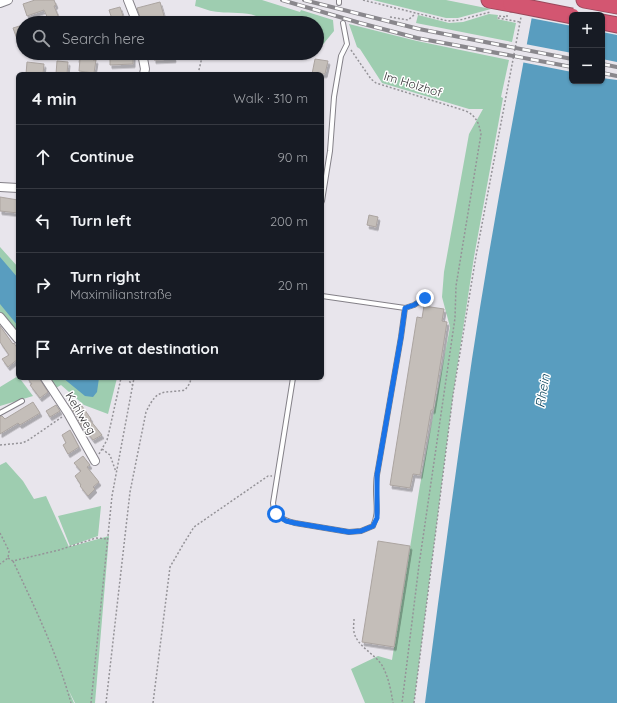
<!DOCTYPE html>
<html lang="en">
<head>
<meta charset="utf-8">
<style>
  body { margin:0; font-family:Quicksand,sans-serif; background:#242831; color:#f1f3f6 }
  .controls { position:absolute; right:12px; top:12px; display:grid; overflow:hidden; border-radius:6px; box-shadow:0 1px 3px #0004 }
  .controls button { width:36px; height:36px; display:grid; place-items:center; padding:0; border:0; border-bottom:1px solid #363941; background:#171b24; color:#f1f3f6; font:20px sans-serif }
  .stop { position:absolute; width:12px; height:12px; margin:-9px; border:3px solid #1a73e8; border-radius:50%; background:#fff }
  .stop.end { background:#1a73e8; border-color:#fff; box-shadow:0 1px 4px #0008 }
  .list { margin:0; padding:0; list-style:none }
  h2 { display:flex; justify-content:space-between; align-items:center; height:52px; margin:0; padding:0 16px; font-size:17px }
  h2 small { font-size:13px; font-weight:400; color:#9ea1a6 }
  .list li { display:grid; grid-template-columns:26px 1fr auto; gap:12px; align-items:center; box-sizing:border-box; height:64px; padding:0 16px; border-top:1px solid #363941 }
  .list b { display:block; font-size:15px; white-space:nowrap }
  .list p { margin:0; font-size:13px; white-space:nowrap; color:#9ea1a6 }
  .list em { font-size:13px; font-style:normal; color:#9ea1a6 }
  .icon { flex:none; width:22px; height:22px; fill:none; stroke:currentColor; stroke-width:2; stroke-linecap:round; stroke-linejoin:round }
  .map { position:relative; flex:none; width:617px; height:703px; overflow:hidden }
  .search { position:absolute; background:#171b24; box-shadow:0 1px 3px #0004; left:16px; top:16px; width:308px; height:44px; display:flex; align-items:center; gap:10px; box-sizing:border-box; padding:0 14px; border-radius:22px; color:#9ea1a6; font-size:15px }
  .panel { position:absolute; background:#171b24; box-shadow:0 1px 3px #0004; left:16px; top:72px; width:308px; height:308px; border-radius:6px }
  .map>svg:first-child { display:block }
  .green { fill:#9ecdb0 }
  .water { fill:#599dbf; fill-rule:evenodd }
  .pier { fill:#e8e5ec }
  .building { fill:#c4beb9; stroke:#aba4a0; filter:url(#shadow) }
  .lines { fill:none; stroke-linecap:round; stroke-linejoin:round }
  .lane-casing { stroke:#848188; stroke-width:6 }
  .street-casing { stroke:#848188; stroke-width:10 }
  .highway-casing { stroke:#9b495c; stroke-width:17 }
  .path { stroke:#959398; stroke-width:1.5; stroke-dasharray:2 2; stroke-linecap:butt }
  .lane { stroke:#fff; stroke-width:4 }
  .street { stroke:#fff; stroke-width:8 }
  .highway { stroke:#d35671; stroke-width:15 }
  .rail-casing { stroke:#89878c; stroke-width:4 }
  .rail { stroke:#fff; stroke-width:2.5; stroke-dasharray:8; stroke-linecap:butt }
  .highway-bridge-casing { stroke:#9b495c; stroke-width:17; stroke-linecap:butt }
  .highway-bridge { stroke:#d35671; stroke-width:15 }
  .route { stroke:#1a73e8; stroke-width:5 }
  .labels { text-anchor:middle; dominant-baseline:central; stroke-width:3; stroke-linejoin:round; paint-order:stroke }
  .street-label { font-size:12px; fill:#333235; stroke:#fff }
  .water-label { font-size:13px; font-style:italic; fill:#0a445c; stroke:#fff }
</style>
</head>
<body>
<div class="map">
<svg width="617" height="703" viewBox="0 0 617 703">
  <defs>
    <filter id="shadow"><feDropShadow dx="2" dy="3.5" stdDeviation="0" flood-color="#0004"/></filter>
  </defs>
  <rect width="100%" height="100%" fill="#e8e5ec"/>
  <path class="green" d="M 196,0 L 262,0 L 300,12 L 301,10 L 333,20 L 334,31 L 320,48 L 317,48 L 317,23 L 266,23 C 255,10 235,14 219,12 C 211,12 203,8 195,6 Z
    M 373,0 L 446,0 L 491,9 L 458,18 L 446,18 Z
    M 489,14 L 498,15 L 497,19 L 516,23 L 512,42 L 416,23 L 418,15 L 449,23 L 463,22 Z
    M 349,24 L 417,41 L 509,60 L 501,97 L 503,98 L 474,257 L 453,395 L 414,703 L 365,703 L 351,669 L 378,656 L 392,660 L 420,485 L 450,327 L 442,297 L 444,272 L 469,134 L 483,109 L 469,109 L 382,83 L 360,49 L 357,47 Z
    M 0,247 L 18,267 L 18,333 L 0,312 Z
    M 18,376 L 33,396 L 0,406 L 0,387 Z
    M 50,378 L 117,378 L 108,414 L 84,405 L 61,385 L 56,388 Z
    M 6,462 L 23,481 L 34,499 L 46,496 L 69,547 L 109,536 L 95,703 L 75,703 L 68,689 L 74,703 L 0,703 L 0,465 Z
    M 101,506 L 98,536 L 70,546 L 58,516 Z"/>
  <path class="water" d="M 535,0 L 617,0 L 617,703 L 425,703 C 440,588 455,474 472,359 C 490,239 513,119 535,0 ZM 572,15 L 602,15 L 602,81 L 572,81 Z
    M 0,257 L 18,278 L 18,326 L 0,304 Z
    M 63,378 L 99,378 L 97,392 L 93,397 L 85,396 Z"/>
  <path class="pier" d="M 533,0 L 617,0 L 617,35 L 602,32 L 602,15 L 572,15 L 572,26 L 530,18 Z
    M 525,44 L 572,53 L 572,72 L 521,62 Z
    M 602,59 L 617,62 L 617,80 L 602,78 Z"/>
  <path class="building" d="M 35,0 L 54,0 L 56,5 L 54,6 L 61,23 L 50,23 L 44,10 L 27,16 L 23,4 Z
    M 160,2 L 166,23 L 142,23 L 137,8 Z
    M 120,7 L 123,16 L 112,19 L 109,10 Z
    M 23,25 L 23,37 L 17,39 L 13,28 Z
    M 78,53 L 94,53 L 93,60 L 96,60 L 94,73 L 79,71 L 80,59 L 77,59 Z
    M 154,53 L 173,53 L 174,59 L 154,60 Z
    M 133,54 L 133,64 L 110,65 L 110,55 Z
    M 315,59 L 328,61 L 325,74 L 312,74 Z
    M 57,61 L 68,62 L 67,74 L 56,74 Z
    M 27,62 L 44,64 L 43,74 L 26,74 Z
    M 0,197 L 18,200 L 18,213 L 0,211 Z
    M 369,215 L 378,217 L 376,227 L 367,225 Z
    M 424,306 L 444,309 L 442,321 L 447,322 L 433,410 L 431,410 L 420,475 L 413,474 L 410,488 L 390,485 L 417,317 L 422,318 Z
    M 0,326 L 13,344 L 14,343 L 18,349 L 18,359 L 8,367 L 2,359 L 9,355 L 0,342 Z
    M 27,378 L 39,378 L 48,392 L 40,398 L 30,385 L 32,384 Z
    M 73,400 L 82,406 L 91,419 L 90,420 L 102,435 L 93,440 L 81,425 L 76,415 L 77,414 L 74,412 L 69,405 Z
    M 33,402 L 40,413 L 20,425 L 18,423 L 0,434 L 0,416 L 2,416 L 5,419 Z
    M 56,405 L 60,411 L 50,417 L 46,411 Z
    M 70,430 L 79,447 L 68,454 L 63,445 L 66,443 L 62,435 Z
    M 83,456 L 90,465 L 87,467 L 99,482 L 93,487 L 95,489 L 88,496 L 80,486 L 81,485 L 75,476 L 81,471 L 74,463 Z
    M 378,541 L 410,546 L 394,647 L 362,642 Z"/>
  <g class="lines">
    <g class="lane-casing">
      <path id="lane" d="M 339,0 L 339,3
        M 322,201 L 330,151 L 334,97 L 341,56 L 347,44 L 343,23
        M 322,296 L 405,308 L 414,305 L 425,298
        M 293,378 L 273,503 C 274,516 283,520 295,523 L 349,532 L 361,531 L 373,526 C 379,513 376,505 376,491 C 376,486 376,480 377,475 L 401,337 L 405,308
        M 0,413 L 22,401"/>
    </g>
    <g class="street-casing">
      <path id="street" d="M 128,0 L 137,23
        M 0,3 L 8,0
        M 142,53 L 145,69 L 144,74
        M 0,187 L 18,188
        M 0,317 L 18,339
        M 45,378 L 68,413 L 95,461"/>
    </g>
    <g class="highway-casing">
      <path id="highway" d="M 489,0 L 511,4
        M 584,0 L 617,6
        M 602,22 L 617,25"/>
    </g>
    <path class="path" d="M 363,0 L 448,21 L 460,20 L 490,12
      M 507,15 L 507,17 L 499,16 L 498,18 L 520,22
      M 390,17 L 408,20 L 414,15 L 415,13
      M 209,23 L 210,18
      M 351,50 L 371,79 L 376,83 L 466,111 C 476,116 479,123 481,134 L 456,286 L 455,318 L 419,565 L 402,703
      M 198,74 L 203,53
      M 127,378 L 133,386
      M 0,445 L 22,443 L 27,441 L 62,417
      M 102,449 L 110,455 L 116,472
      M 99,454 L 107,440 L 109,432 L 121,378
      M 0,533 L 9,551 L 8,558 L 0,564
      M 8,558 L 13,561 L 59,550 L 96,538 L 108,539
      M 13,561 C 35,608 57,653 71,703
      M 354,619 C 354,623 353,628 354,632 C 357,647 376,654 383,667 C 389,679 391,691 393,703
      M 91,703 L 112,496 L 134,378
      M 106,703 L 130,492 L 146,412 C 158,387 162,394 185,390 L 190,383 L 191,378
      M 153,703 L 170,567 L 184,543 L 194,527 L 268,476 L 272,476
      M 414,703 L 453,395 L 476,256 L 521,17"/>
    <use href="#lane" class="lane"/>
    <use href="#street" class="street"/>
    <use href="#highway" class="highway"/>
    <g class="rail-casing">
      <path id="rail" d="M 282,0 L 360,23 L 417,38 L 572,67
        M 304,0 L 419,29 L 572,59
        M 602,64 L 617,67
        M 602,73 L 617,76"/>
    </g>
    <use href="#rail" class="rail"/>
    <g class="highway-bridge-casing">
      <path id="highway-bridge" d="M 511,4 L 572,16"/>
    </g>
    <use href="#highway-bridge" class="highway-bridge"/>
  </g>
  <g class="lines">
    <path class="route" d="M 276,514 L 286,521 L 295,523 L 349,532 L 361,531 L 373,526 L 377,518 L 377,475 L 401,337 L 405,308 L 414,305 L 425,298"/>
  </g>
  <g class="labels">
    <g class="street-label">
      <text transform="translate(413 84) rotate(17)">Im Holzhof</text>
      <text transform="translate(81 413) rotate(59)">Kehlweg</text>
    </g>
    <g class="water-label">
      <text transform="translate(542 391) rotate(-81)">Rhein</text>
    </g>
  </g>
</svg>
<div class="controls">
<button>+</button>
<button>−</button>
</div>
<div class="stop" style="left:276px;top:514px"></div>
<div class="stop end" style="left:425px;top:298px"></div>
<div class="search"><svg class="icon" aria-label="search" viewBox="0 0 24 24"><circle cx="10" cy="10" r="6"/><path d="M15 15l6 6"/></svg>Search here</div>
<section class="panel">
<h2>4 min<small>Walk · 310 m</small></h2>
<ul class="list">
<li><svg class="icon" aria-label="ahead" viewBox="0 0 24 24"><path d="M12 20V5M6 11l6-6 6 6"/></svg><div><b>Continue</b></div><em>90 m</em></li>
<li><svg class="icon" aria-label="left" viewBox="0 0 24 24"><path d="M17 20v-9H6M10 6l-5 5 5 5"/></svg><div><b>Turn left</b></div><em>200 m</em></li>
<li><svg class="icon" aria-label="right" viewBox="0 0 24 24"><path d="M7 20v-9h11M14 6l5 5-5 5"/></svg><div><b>Turn right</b><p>Maximilianstraße</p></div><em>20 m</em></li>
<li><svg class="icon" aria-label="arrive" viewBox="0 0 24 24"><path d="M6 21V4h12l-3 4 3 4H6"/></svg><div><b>Arrive at destination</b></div></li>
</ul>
</section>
</div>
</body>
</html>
